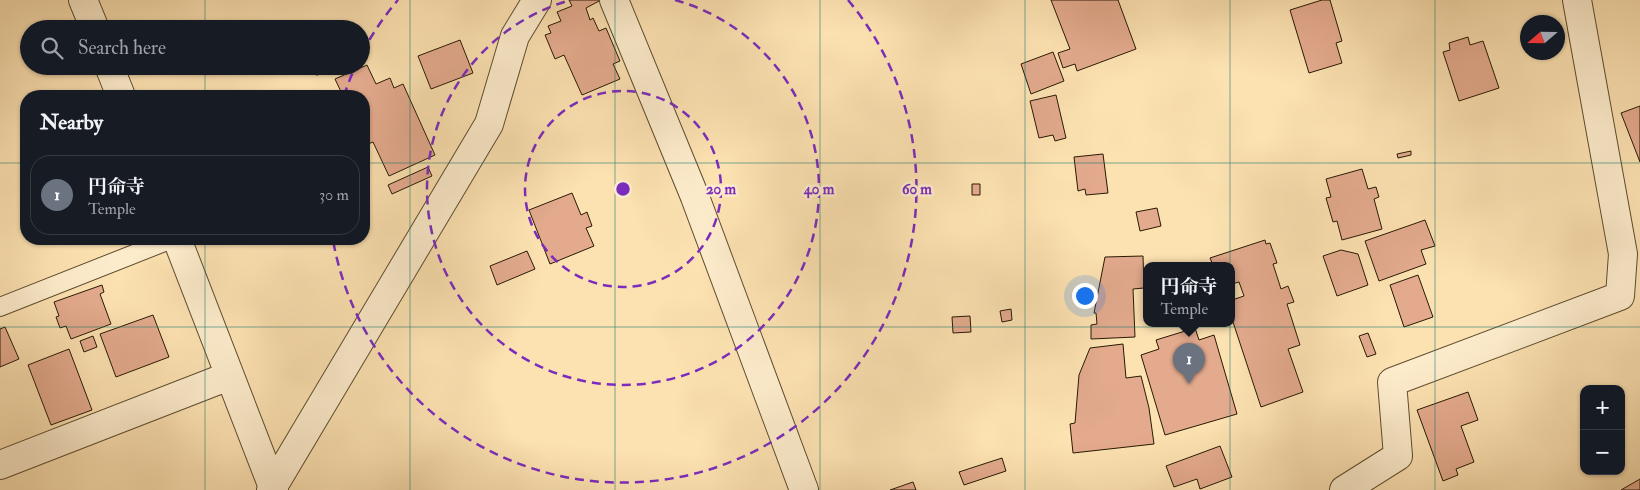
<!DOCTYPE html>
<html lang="en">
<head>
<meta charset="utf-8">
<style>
  body { margin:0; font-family:"IM FELL Double Pica","Noto Serif JP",serif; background:#20242c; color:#f1f3f6 }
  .controls { position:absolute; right:15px; bottom:15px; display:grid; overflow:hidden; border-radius:10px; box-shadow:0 1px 4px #0004 }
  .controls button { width:45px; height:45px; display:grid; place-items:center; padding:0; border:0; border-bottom:1px solid #363941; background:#171b24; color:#f1f3f6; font:25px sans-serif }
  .compass { position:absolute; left:1520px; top:15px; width:45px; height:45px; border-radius:50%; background:#171b24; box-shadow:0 1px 4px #0004; rotate:250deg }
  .you { position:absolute; left:1084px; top:295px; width:18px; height:18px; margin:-12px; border:4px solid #fff; border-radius:50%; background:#1a73e8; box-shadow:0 0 0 8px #1a73e833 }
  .badge { display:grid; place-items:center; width:32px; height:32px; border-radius:50%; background:#c59692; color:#fff; font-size:16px; font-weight:700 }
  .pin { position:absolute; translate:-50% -41px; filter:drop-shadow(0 1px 2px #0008) }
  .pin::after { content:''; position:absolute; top:26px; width:18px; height:15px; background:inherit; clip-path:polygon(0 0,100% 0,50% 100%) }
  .popup { position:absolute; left:1143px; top:262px; width:92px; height:65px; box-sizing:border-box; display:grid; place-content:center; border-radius:10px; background:#171b24; filter:drop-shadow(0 1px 4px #0005); font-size:16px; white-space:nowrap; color:#9ea1a6 }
  .popup b { font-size:19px; color:#f1f3f6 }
  .popup::after { content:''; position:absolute; left:50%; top:100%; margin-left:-10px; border:10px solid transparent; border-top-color:#171b24 }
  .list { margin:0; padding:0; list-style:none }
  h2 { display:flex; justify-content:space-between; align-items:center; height:65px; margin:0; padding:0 20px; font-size:21px }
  h2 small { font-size:16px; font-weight:400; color:#9ea1a6 }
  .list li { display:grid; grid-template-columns:32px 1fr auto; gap:15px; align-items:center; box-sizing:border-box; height:80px; margin:0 10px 10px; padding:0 10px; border:1px solid #363941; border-radius:20px }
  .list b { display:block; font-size:19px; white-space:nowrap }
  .list p { margin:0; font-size:16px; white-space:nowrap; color:#9ea1a6 }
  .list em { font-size:16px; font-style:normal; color:#9ea1a6 }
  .icon { flex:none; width:28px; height:28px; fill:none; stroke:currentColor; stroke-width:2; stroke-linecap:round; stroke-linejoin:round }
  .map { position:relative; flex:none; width:1640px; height:490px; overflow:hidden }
  .search { position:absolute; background:#171b24; box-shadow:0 1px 4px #0004; left:20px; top:20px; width:350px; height:55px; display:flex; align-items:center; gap:12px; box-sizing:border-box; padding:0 18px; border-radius:28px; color:#9ea1a6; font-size:19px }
  .panel { position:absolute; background:#171b24; box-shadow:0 1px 4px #0004; left:20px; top:90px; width:350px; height:155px; border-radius:20px }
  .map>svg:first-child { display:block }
  .building { fill:#e3aa8d; stroke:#281a04 }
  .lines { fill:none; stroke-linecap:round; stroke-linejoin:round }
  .service-casing { stroke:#5d4c2f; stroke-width:20 }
  .minor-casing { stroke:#5d4c2f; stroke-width:30 }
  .service { stroke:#fdeccc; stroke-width:18 }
  .minor { stroke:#fdeccc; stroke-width:28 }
  .grid { fill:none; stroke:#0f766e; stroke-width:1; stroke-opacity:0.55 }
  .ring { fill:none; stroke:#7b2cbf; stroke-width:2.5; stroke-dasharray:9 6 }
  .centre { fill:#7b2cbf; stroke:#fdeccc; stroke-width:2.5 }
  .ring-label { font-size:15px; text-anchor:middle; font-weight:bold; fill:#7b2cbf; stroke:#fdeccc; stroke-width:5; stroke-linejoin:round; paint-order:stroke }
</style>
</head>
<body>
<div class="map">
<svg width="1640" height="490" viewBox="0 0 1640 490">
  <rect width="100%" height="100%" fill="#fce1b1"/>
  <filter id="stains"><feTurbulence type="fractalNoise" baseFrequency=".004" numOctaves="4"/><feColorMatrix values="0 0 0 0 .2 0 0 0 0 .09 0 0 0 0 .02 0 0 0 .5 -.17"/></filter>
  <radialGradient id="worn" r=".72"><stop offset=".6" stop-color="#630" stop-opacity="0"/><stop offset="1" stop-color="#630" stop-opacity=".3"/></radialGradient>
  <path class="building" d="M 569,0 L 601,0 L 586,8 L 590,20 L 593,18 L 599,31 L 606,28 L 620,61 L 613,64 L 620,79 L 582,95 L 564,55 L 555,59 L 545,35 L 551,33 L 548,26 L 561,21 L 557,12 L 572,6 Z
    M 1051,0 L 1118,0 L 1136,49 L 1077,71 L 1075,64 L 1063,68 L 1058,53 L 1070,49 Z
    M 1322,0 L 1330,0 L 1342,41 L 1336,43 L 1342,63 L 1309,73 L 1290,10 Z
    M 1468,37 L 1470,45 L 1483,41 L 1499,88 L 1459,101 L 1443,52 L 1450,50 L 1449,43 Z
    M 460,40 L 473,73 L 431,89 L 418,56 Z
    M 1053,52 L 1064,81 L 1031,94 L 1021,64 Z
    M 367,65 L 376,84 L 390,78 L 394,88 L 403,84 L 435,155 L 389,176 L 373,142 L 366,145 L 364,141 L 364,96 L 343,96 L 335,79 Z
    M 313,66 L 321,66 L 323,74 L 316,75 Z
    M 1056,95 L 1066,138 L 1055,141 L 1053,135 L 1039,138 L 1030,101 Z
    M 1640,106 L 1640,162 L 1621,113 Z
    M 1411,151 L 1411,155 L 1398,158 L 1397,154 Z
    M 1103,154 L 1108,193 L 1086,195 L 1085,189 L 1078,191 L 1074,157 Z
    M 428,167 L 432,176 L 392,194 L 388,185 Z
    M 1362,169 L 1368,189 L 1376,187 L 1379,197 L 1374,199 L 1382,229 L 1342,240 L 1337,221 L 1333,222 L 1326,198 L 1331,197 L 1326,179 Z
    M 972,184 L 980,184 L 980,195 L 972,195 Z
    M 572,193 L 581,215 L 587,212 L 592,226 L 586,228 L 594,246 L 550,264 L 529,210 Z
    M 1157,208 L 1161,226 L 1140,231 L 1136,212 Z
    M 1425,220 L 1435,246 L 1421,250 L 1426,264 L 1379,281 L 1365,241 Z
    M 1265,240 L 1266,244 L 1270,243 L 1277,263 L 1273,264 L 1281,289 L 1288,286 L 1294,302 L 1287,304 L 1300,345 L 1288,349 L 1303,392 L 1261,407 L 1232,319 L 1232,300 L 1244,296 L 1239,282 L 1232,284 L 1232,265 L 1213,265 L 1210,258 Z
    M 1341,250 L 1358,254 L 1368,285 L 1337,296 L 1323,256 Z
    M 527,251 L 535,269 L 497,285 L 490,266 Z
    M 1143,256 L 1144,288 L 1133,289 L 1135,337 L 1091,339 L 1091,325 L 1097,324 L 1096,313 L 1094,313 L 1105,257 Z
    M 1418,275 L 1433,317 L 1404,327 L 1390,285 Z
    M 102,285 L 104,292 L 100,294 L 111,324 L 71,339 L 66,326 L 60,328 L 56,317 L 59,316 L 54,302 Z
    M 1011,309 L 1012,320 L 1002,322 L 1000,311 Z
    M 153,315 L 169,357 L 116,377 L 100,334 Z
    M 970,316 L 971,332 L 953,333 L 952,317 Z
    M 5,327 L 19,359 L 0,367 L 0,329 Z
    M 1195,328 L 1199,340 L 1214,335 L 1237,414 L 1165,435 L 1141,355 L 1159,349 L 1156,340 Z
    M 1368,333 L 1376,354 L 1367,357 L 1359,336 Z
    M 93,336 L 97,347 L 84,352 L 80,341 Z
    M 1123,344 L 1126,378 L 1141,376 L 1149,408 L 1154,444 L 1073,453 L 1070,424 L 1075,423 L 1079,375 L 1090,348 Z
    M 69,349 L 92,410 L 51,425 L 28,365 Z
    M 1468,392 L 1478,420 L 1461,426 L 1474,462 L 1456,469 L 1458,475 L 1443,481 L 1417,410 Z
    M 1220,446 L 1232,477 L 1200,489 L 1197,479 L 1174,487 L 1166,466 Z
    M 1002,458 L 1006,471 L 964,485 L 959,472 Z
    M 1640,479 L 1640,490 L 1621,490 Z
    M 913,482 L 916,490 L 890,490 Z"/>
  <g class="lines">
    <g class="service-casing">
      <path id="service" d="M 0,307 L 172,239"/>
    </g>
    <g class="minor-casing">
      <path id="minor" d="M 83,0 L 95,29
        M 614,0 L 695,197 L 804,490
        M 109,66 L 121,96
        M 177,239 L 274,490
        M 0,465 L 229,376
        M 271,490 L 489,124 L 515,36 L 537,0
        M 1344,490 L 1398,456 L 1392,382 L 1620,296 L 1623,254 L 1577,0"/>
    </g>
    <use href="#service" class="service"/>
    <use href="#minor" class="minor"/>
  </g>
  <path class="grid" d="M 205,0 L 205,29M 410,0 L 410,490M 615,0 L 615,490M 820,0 L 820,490M 1025,0 L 1025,490M 1230,0 L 1230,490M 1435,0 L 1435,490M 205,66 L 205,96M 0,163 L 26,163M 364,163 L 1640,163M 205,239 L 205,490M 0,327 L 1640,327"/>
  <g class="ring">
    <circle cx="623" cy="189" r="98"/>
    <path d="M675 0A196 196 0 1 1 571 0"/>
    <path d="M344 96A294 294 0 0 1 355 67M362 53A294 294 0 0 1 398 0M848 0A294 294 0 1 1 333 240"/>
  </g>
  <circle cx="623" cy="189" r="8" class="centre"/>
  <g class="ring-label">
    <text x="721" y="194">20 m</text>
    <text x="819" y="194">40 m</text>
    <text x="917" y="194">60 m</text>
  </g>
  <rect width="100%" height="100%" filter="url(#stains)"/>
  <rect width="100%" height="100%" fill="url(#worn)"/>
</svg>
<div class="controls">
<button>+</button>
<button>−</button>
</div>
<svg class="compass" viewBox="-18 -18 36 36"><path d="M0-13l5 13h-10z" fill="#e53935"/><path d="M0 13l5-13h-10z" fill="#9ea1a6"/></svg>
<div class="you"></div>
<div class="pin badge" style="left:1189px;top:384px;background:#6b7280">1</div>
<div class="popup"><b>円命寺</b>Temple</div>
<div class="search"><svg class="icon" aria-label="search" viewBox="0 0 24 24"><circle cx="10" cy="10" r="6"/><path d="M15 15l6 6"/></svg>Search here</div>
<section class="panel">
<h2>Nearby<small></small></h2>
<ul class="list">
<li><span class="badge" style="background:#6b7280">1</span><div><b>円命寺</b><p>Temple</p></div><em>30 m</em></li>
</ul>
</section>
</div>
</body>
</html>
